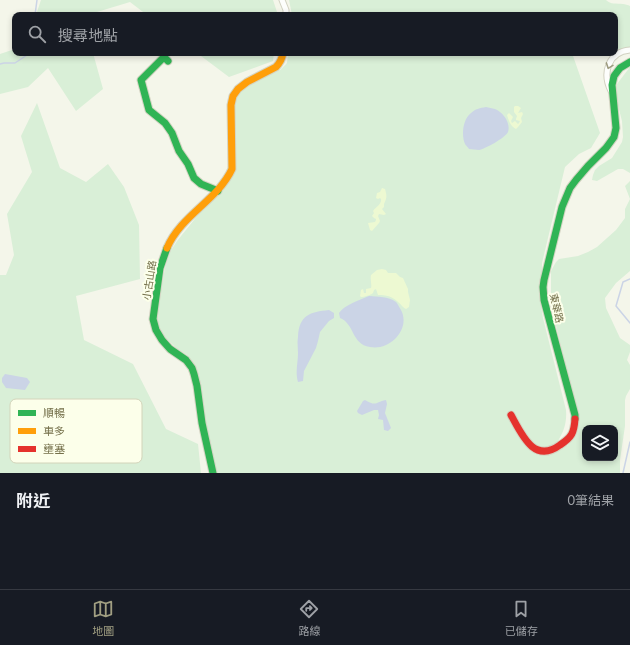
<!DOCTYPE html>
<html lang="zh-TW">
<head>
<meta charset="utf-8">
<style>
  body { margin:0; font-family:Lato,"Noto Sans TC",sans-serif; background:#20242c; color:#f1f3f6 }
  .controls { position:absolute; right:12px; bottom:12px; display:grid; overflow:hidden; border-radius:8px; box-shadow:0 2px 6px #0003 }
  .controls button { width:36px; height:36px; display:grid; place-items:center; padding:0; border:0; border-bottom:1px solid #363941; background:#171b24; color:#f1f3f6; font:20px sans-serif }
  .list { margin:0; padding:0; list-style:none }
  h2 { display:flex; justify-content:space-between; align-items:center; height:52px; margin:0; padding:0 16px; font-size:17px }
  h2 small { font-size:13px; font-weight:400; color:#9ea1a6 }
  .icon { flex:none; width:22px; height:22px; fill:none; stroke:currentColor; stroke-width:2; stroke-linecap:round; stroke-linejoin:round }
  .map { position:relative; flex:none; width:630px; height:473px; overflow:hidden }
  .search { position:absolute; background:#171b24; box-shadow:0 2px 6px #0003; left:12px; right:12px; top:12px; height:44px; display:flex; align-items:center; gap:10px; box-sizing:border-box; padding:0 14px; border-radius:8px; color:#9ea1a6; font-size:15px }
  .sheet { height:116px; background:#171b24 }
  nav { display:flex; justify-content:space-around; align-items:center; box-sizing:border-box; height:56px; border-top:1px solid #363941; background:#171b24; font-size:11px; color:#9ea1a6 }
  nav a { display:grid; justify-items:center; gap:2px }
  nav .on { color:#a19f82 }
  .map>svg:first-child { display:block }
  .green { fill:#d9efd7; fill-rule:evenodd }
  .sand { fill:#edf9d2 }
  .water { fill:#cbd4e6 }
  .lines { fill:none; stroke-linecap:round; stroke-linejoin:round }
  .stream { stroke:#cbd4e6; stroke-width:1.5 }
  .street-casing { stroke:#d2d2c2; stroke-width:7 }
  .fast-casing { stroke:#d4d4c3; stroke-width:9 }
  .slow-casing { stroke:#d4d4c3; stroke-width:9 }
  .jam-casing { stroke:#d4d4c3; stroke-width:9 }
  .street { stroke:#fdfefc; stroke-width:5 }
  .fast { stroke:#30b455; stroke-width:7 }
  .slow { stroke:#ff9f0a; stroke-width:7 }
  .jam { stroke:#e5322d; stroke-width:7 }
  .oneway { stroke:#9d9b7f }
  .labels { text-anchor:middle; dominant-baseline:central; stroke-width:4; stroke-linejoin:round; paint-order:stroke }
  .street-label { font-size:10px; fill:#74704a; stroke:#fcffea }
  .key { fill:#fcffea; stroke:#d3d4ba; stroke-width:1 }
  .key-label { font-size:11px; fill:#74704a }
</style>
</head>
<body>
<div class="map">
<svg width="630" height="473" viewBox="0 0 630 473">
  <rect width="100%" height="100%" fill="#f4f6ea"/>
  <path class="green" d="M 41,0 L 273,0 L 278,15 L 147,15 L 130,2 L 97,12 L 96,15 L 36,15 Z
    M 289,0 L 606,0 C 611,5 616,3 623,4 C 625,4 628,5 630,6 L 630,47 L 617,51 L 615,53 L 615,15 L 292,15 Z
    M 15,49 L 15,53 L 93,53 L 103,89 L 76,111 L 48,68 L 28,87 L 0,94 L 0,54 Z
    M 197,53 L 274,53 L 273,61 L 229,77 Z
    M 288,53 L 572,53 L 600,133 L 591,148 L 579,154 L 565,167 L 542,263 L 542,280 L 540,299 L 543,318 L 566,410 C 567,422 564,431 558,441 L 567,446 L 574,437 L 578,417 L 551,305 L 551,271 L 556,262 L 559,259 L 578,256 L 588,252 L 597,247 L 616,230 L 625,218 L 625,209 L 630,199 L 625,186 L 630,181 L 630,271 L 616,283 L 605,298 L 606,308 L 620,338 L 630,345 L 630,352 L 627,360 L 630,365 L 630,389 L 626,396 L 625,400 L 625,426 L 620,460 L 620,473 L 215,473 L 194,366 L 187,355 L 177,349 L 159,331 L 156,317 L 165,268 L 170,252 L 177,241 L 202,210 L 205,209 L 210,196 L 224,180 L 229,162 L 231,112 L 238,92 L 245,86 L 280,70 L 287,63 ZM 585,428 L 615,428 L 615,458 L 585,458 Z
    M 630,67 L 630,173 L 623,169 L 618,169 L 597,181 L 592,180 L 593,175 L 595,170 L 599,166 L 612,158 L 622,142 L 623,137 L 622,121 L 615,94 L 617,84 Z
    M 37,103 L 60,168 L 86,182 L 108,164 L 124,187 L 139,225 L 140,279 L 76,296 L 84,340 L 133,364 L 166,429 L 198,444 L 201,473 L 0,473 L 0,275 L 6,275 L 14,255 L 7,214 L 32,172 L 21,136 Z"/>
  <path class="sand" d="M 515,106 L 518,106 L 521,108 L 518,113 L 522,112 L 523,114 L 521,118 L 522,122 L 518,127 L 516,129 C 510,126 509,121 507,115 L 509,113 L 513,117 L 511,121 L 512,123 L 515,121 L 518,124 L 519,123 L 520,121 L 516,120 L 516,119 L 517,116 L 514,112 L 514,107 Z
    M 382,188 L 385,189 C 387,196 387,197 384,204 L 384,207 L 382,209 L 386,214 L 384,215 L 379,214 L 378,216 L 380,221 L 379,223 L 372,231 L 370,230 L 368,223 L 375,222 L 376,220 L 376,219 L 374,218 L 372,216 L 374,213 L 373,211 C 376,207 382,204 381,199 L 380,198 L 378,199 L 376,198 L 377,193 L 380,192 Z
    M 382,269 L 386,270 L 388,273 L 396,273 L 400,277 L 403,278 L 408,289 L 408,292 L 410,300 L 409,307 L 406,309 C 402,307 401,304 398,302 C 392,296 386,295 378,295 L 376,289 L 374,290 L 373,293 C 371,295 364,297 361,297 L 360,296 L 361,290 L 363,289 L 364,293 L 366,293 L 366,289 L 371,288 C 372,285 370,279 371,275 L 377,270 Z"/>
  <path class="water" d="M 486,107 C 489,108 492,108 495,109 C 503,112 511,123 508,132 C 505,138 485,149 479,150 C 476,150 472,149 469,149 C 468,147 466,146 465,144 C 461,135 463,119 471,113 C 475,109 480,108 486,107 Z
    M 369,296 C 378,297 388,296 396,302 C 398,304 399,307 401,310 C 411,329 390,351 370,347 C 351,344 355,324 340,318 L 339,313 C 344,305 360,300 369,296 Z
    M 329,310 L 334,313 L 334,318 L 329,321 L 320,332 L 318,341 L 316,348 L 304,371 L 303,381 L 298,382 C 295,372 298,363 298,353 C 298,348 297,343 298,337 C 299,315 310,312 329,310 Z
    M 5,374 L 27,378 L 30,382 L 25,390 L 6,388 L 2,382 L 2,378 Z
    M 365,400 C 377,407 375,402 386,400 L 387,404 L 385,413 L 391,428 L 388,431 L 384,430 L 383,420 L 378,419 L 379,415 L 378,410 L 374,410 L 362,415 L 358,413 L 357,411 L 363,401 Z"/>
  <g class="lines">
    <path class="stream" d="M 35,15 L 37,0
      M 0,64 L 4,63 L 15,63 L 30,53
      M 630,279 L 623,282 L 616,306 L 630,323
      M 623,473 L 630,442"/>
    <g class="street-casing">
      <path id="street" d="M 282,0 L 286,10 L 286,15
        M 611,91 C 602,73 608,52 630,50"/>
    </g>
    <g class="fast-casing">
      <path id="fast" d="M 168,61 L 164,57 L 141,80 L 149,110 L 165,123 L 172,133 L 179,151 L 188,164 L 194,178 L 201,184 L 218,191
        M 167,248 L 160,268 L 153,319 L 156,330 L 162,340 L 170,349 L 186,360 L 192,368 L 194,374 L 197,386 L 202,423 L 213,473
        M 575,419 L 575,415 L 544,300 L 543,287 L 544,280 L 562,207 L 570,188 L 576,180 L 588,166 L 606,148 L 614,137 L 616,128 L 612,85 L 614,76 L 620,68 L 630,62"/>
    </g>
    <g class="slow-casing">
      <path id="slow" d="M 167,248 C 181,215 217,201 232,169 L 231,105 L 233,96 L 238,89 L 247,82 L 276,67 C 280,63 282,59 283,53"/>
    </g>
    <g class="jam-casing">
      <path id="jam" d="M 511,415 C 522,435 534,464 560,445 C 572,437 574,433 575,419"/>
    </g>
    <use href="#street" class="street"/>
    <use href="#fast" class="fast"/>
    <use href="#slow" class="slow"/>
    <use href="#jam" class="jam"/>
  </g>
  <defs><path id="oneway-chevron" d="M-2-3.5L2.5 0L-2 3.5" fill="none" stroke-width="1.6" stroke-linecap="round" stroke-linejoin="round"/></defs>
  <use class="oneway" href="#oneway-chevron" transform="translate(609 66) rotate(110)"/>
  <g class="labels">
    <g class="street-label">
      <text transform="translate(149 280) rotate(-81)">小古山路</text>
      <text transform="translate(557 308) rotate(77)">東華路</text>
    </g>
  </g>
  <rect x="10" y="399" width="132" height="64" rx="6" class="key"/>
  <rect x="18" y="410" width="18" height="6" fill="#30b455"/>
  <rect x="18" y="428" width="18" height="6" fill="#ff9f0a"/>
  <rect x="18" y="446" width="18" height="6" fill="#e5322d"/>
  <g class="key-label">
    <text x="43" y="417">順暢</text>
    <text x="43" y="435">車多</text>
    <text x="43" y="453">壅塞</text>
  </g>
</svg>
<div class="controls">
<button><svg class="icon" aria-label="layers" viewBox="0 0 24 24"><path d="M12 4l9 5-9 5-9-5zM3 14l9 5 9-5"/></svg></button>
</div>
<div class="search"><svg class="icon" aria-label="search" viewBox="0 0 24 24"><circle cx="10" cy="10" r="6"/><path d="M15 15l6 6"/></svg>搜尋地點</div>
</div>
<section class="sheet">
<h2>附近<small>0筆結果</small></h2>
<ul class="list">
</ul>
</section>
<nav>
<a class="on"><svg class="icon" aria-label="map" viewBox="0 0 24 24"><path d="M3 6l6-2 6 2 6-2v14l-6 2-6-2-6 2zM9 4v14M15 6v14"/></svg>地圖</a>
<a><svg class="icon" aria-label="directions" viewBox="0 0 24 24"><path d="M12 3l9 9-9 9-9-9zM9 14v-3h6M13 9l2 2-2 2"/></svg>路線</a>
<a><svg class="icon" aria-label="saved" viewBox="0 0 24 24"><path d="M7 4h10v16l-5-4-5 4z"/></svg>已儲存</a>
</nav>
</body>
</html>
